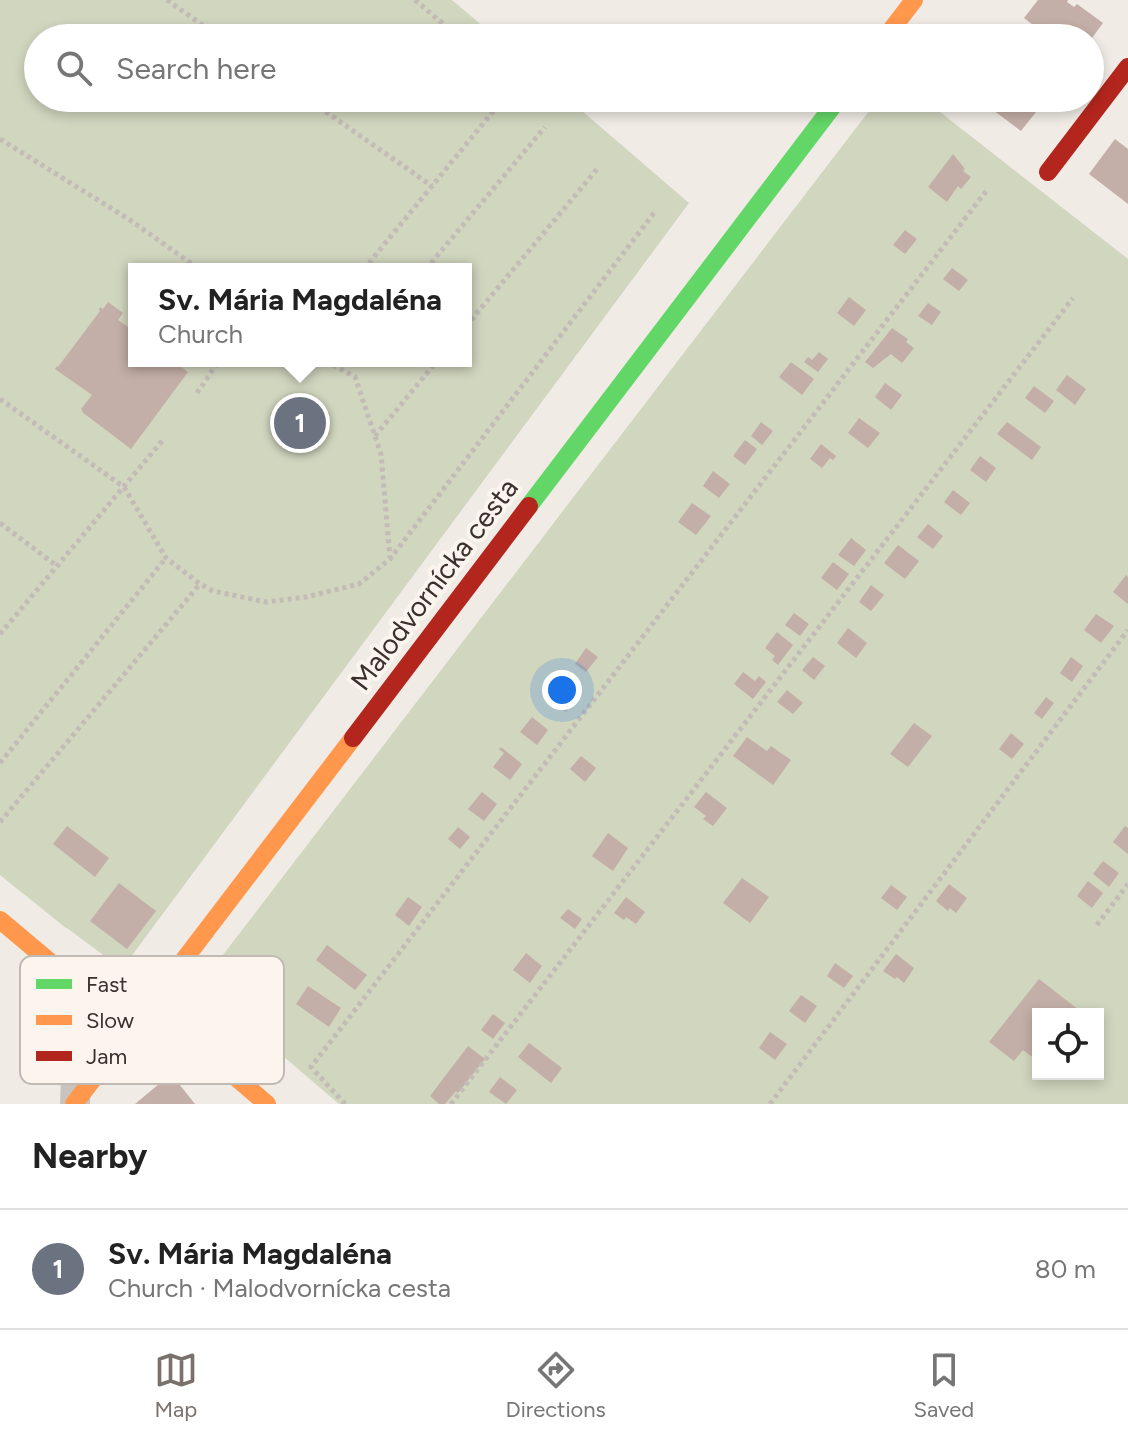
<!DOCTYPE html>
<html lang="en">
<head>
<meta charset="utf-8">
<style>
  body { margin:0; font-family:Figtree,sans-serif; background:#f6f6f6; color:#222 }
  .controls { position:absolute; right:24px; bottom:24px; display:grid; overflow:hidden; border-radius:0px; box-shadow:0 4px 12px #0003 }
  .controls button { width:72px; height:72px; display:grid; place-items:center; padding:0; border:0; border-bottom:2px solid #e0e0e0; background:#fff; color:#222; font:40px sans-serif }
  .you { position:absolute; left:562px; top:690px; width:28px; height:28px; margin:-20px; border:6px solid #fff; border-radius:50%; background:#1a73e8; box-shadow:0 0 0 12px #1a73e833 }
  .badge { display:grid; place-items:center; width:52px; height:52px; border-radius:50%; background:#7a716c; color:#fff; font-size:26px; font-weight:700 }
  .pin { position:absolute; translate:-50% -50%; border:4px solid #fff; box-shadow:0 2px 8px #0006 }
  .popup { position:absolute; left:128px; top:263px; width:344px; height:104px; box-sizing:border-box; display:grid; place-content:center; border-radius:0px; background:#fff; filter:drop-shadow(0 2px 6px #0005); font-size:26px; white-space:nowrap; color:#767676 }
  .popup b { font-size:30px; color:#222 }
  .popup::after { content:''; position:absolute; left:50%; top:100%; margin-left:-16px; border:16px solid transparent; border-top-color:#fff }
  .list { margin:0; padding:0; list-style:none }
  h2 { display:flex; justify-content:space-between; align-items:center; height:104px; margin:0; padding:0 32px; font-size:34px }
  h2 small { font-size:26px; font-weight:400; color:#767676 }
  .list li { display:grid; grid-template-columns:52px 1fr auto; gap:24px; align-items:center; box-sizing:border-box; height:120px; padding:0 32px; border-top:2px solid #e0e0e0 }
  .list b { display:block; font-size:30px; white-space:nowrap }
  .list p { margin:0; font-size:26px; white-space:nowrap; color:#767676 }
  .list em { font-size:26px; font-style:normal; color:#767676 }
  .icon { flex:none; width:44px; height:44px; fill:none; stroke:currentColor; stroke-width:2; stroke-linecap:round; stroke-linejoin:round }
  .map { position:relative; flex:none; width:1128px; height:1104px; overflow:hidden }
  .search { position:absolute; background:#fff; box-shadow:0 4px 12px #0003; left:24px; right:24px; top:24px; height:88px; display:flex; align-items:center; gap:20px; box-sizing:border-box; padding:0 28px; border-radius:44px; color:#767676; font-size:30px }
  .sheet { height:224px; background:#fff }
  nav { display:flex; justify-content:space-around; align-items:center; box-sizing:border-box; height:112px; border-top:2px solid #e0e0e0; background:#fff; font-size:22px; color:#767676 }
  nav a { display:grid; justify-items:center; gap:4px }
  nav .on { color:#7a716c }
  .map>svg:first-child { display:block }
  .green { fill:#d1d6bf; fill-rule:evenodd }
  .building { fill:#c3afa7 }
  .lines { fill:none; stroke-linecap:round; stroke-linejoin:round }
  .path { stroke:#c2bbb6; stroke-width:5; stroke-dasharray:4 4; stroke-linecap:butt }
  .street { stroke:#c9c3be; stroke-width:30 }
  .fast { stroke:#63d668; stroke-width:18 }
  .slow { stroke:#ff974d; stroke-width:18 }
  .jam { stroke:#b3261e; stroke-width:18 }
  .labels { text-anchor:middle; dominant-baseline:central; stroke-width:8; stroke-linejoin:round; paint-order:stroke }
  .street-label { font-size:28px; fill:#3b302b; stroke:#fbf5ee }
  .key { fill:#fbf5ee; stroke:#c1bab4; stroke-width:2 }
  .key-label { font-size:22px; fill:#3b302b }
</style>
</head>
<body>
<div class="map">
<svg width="1128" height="1104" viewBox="0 0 1128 1104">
  <rect width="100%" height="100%" fill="#f0ebe5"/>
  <path class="green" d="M 0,0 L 452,0 L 497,38 L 38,38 L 38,98 L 567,98 L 689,203 L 122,969 L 67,928 L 66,928 L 0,875 ZM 134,269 L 466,269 L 466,361 L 134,361 Z
    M 879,98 L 922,98 L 1128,259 L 1128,1104 L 339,1104 L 200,985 ZM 1038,1014 L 1098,1014 L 1098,1074 L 1038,1074 Z"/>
  <path class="building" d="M 1038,0 L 1068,0 L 1067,2 L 1074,7 L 1077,4 L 1103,23 L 1092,38 L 1050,38 L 1024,18 Z
    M 977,98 L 1047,98 L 1021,131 Z
    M 1115,139 L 1128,149 L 1128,204 L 1089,174 Z
    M 953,154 L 965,169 L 963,171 L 971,177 L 961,189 L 958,186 L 947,202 L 928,187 Z
    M 905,230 L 917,239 L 905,254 L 893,245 Z
    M 952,268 L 968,280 L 959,291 L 943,279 Z
    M 849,297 L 866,310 L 854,326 L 837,313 Z
    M 108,302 L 123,313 L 118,320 L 134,331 L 134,361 L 173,361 L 188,372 L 131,449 L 82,412 L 83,411 L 81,409 L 92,395 L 55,369 L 57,366 L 58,367 L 100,311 L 99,310 L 100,307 L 103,309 Z
    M 928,303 L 941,312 L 932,325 L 918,316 Z
    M 892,328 L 908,339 L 906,342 L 914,348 L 902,363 L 891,354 L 873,368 L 865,362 Z
    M 819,352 L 828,359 L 818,372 L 804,362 L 808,357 L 812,360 Z
    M 791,362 L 814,379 L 802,395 L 779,377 Z
    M 1067,375 L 1086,389 L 1075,405 L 1056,390 Z
    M 885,383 L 902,395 L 891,410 L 875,397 Z
    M 1034,386 L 1054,401 L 1045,413 L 1025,398 Z
    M 859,418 L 880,433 L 868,448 L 848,433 Z
    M 761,422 L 773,431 L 762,445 L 751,436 Z
    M 1007,422 L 1041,447 L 1032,460 L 997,434 Z
    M 745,440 L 757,449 L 745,465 L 733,456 Z
    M 821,444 L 836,456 L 833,460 L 830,458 L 822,468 L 810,459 Z
    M 980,456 L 996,468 L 986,482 L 970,470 Z
    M 713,471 L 730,484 L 719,498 L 703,486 Z
    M 953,490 L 970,503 L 961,515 L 944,502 Z
    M 692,503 L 711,516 L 696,535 L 678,522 Z
    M 928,524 L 943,536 L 933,549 L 917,537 Z
    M 851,538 L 866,550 L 854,566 L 838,555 Z
    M 898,545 L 919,561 L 905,579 L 884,563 Z
    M 833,562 L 849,574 L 837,590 L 821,578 Z
    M 1126,575 L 1128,577 L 1128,604 L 1113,592 Z
    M 871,585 L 884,595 L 871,611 L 859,602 Z
    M 794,613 L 809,624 L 800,636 L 785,625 Z
    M 1096,614 L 1114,626 L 1101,643 L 1084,630 Z
    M 848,628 L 867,643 L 856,658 L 837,643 Z
    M 777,632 L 793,645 L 778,665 L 772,660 L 775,656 L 765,648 Z
    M 586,648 L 598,657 L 586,672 L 575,664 Z
    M 813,657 L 825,666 L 814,680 L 802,670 Z
    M 1071,657 L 1083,666 L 1072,682 L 1060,673 Z
    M 743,672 L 755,681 L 759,676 L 766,682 L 753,699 L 734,684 Z
    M 563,680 L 580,692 L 566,712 L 548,700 Z
    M 787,690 L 803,703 L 793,714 L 777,702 Z
    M 1046,697 L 1054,703 L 1042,719 L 1034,713 Z
    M 532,717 L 548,730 L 537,745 L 520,732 Z
    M 914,723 L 932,736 L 908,767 L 890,754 Z
    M 1011,733 L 1024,744 L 1012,759 L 999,749 Z
    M 747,737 L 767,751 L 771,746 L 791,760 L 773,785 L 733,756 Z
    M 501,747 L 522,764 L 510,780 L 493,767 L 504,753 L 499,749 Z
    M 581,756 L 596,768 L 585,782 L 570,769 Z
    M 482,792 L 497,804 L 484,821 L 468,809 Z
    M 706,792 L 727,808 L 713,826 L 703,819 L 706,816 L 694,807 Z
    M 67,826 L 109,858 L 95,877 L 53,844 Z
    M 1125,826 L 1128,828 L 1128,854 L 1113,842 Z
    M 458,827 L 470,837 L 460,849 L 448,839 Z
    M 608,833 L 628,848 L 613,871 L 592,856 Z
    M 1103,861 L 1119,873 L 1109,887 L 1093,874 Z
    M 742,878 L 769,897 L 750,923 L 723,903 Z
    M 1088,881 L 1103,893 L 1092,908 L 1077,896 Z
    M 119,883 L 156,911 L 127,949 L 90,921 Z
    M 949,884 L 967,898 L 956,913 L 950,908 L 948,911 L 936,901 Z
    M 891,885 L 907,897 L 897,910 L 881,898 Z
    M 408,897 L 422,907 L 409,926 L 395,915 Z
    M 626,897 L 645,912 L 636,924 L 626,917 L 624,920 L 614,913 Z
    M 568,909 L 582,919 L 575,929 L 560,918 Z
    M 327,945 L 367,975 L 355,990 L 316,960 Z
    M 526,953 L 542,966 L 530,983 L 513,970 Z
    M 896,954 L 914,968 L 904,983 L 897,977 L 895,979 L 883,971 Z
    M 835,963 L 853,976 L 844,988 L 827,976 Z
    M 1039,979 L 1084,1014 L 1038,1014 L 1038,1061 L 1023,1050 L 1014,1061 L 989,1042 Z
    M 308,986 L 341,1008 L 329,1027 L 296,1004 Z
    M 801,995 L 817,1006 L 805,1023 L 789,1011 Z
    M 493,1014 L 505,1023 L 493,1039 L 481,1030 Z
    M 770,1032 L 787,1044 L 775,1060 L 759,1048 Z
    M 529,1043 L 562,1068 L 551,1083 L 518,1057 Z
    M 468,1046 L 485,1059 L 458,1093 L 456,1091 L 445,1104 L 439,1104 L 430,1096 Z
    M 171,1074 L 195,1104 L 135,1104 Z
    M 500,1077 L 517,1090 L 506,1104 L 489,1092 Z"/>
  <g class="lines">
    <path class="path" d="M 167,0 L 221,38
      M 415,0 L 460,38
      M 306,98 L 432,186
      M 0,139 L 130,220 L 199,269
      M 364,269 L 504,98
      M 426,269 L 545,127
      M 466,326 L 598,168
      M 326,361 L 355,377 L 381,454 L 390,558
      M 197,393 L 219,361
      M 0,399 L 124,487 L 166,558 L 200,584 L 213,591 L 266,602 L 306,597 L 359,584 L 390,559 L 654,213
      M 375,436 L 437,361
      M 0,523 L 57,566
      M 0,634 L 162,441
      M 0,763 L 166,558
      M 0,822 L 200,584
      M 1097,925 L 1128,884
      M 345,1104 L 311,1067 L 987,190
      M 451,1104 L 1073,298
      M 770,1104 L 1128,630"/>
    <path class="street" d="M 75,983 L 78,1031 L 75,1103"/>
    <path class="fast" d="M 529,506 L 839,98"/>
    <path class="slow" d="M 885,38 L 914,0
      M 0,920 L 75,983 L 199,1046 L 267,1104
      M 74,1104 L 353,738"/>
    <path class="jam" d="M 1048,172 L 1128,67
      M 353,738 L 529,506"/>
  </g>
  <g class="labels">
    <g class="street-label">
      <text transform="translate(434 584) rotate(-53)">Malodvornícka cesta</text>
    </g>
  </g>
  <rect x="20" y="956" width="264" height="128" rx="12" class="key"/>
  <rect x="36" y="979" width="36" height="10" fill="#63d668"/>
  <rect x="36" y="1015" width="36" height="10" fill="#ff974d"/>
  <rect x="36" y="1051" width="36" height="10" fill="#b3261e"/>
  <g class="key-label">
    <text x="86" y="992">Fast</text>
    <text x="86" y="1028">Slow</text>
    <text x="86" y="1064">Jam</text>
  </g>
</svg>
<div class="controls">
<button><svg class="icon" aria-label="locate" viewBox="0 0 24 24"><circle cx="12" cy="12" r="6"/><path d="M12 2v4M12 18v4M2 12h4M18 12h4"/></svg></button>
</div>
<div class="you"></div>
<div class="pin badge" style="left:300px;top:423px;background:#6b7280">1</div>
<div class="popup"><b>Sv. Mária Magdaléna</b>Church</div>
<div class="search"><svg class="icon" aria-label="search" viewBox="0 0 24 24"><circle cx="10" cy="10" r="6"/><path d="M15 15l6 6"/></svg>Search here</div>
</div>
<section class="sheet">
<h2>Nearby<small></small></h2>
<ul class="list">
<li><span class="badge" style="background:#6b7280">1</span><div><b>Sv. Mária Magdaléna</b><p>Church · Malodvornícka cesta</p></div><em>80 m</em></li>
</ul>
</section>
<nav>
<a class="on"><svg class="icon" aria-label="map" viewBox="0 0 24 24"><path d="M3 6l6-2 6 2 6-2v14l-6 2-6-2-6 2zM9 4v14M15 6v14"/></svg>Map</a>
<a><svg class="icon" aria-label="directions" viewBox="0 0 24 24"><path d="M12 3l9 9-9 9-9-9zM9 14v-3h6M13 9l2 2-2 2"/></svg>Directions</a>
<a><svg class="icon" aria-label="saved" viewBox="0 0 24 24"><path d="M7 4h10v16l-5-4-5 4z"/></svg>Saved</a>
</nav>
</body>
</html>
